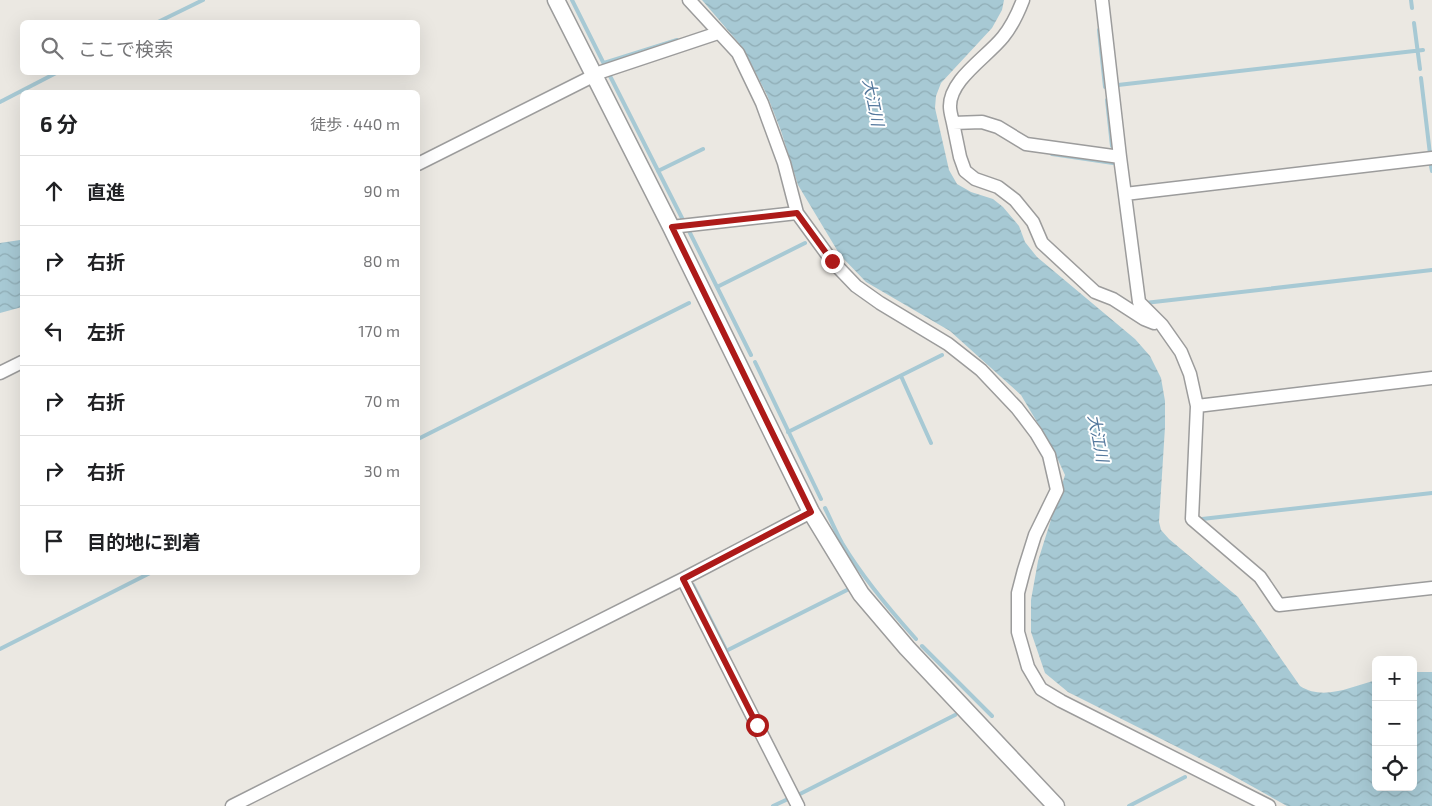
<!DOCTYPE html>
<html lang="ja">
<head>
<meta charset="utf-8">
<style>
  body { margin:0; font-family:"Exo 2","Noto Sans JP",sans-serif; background:#f6f6f6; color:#202124 }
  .controls { position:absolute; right:15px; bottom:15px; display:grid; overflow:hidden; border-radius:8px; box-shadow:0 5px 20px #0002 }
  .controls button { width:45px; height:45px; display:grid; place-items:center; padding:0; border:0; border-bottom:1px solid #e0e0e0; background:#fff; color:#202124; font:25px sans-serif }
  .stop { position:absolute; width:15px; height:15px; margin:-11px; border:4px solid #ad1a19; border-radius:50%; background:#fff }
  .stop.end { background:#ad1a19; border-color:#fff; box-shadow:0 1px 5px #0008 }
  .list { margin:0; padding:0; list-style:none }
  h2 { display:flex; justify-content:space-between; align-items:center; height:65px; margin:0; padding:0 20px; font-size:21px }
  h2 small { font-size:16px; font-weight:400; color:#757577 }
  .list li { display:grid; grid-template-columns:32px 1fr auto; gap:15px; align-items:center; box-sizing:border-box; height:70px; padding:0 20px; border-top:1px solid #e0e0e0 }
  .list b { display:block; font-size:19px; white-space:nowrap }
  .list em { font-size:16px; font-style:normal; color:#757577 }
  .icon { flex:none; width:28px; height:28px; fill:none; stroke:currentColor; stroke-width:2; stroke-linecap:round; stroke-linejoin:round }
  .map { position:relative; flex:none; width:1432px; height:806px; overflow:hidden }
  .search { position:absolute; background:#fff; box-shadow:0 5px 20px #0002; left:20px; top:20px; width:400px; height:55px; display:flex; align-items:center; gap:12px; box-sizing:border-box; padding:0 18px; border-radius:8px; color:#757577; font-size:19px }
  .panel { position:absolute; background:#fff; box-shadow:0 5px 20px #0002; left:20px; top:90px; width:400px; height:485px; border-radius:8px }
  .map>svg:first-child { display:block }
  .water { fill:url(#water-waves) }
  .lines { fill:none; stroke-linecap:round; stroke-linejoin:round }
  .stream { stroke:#a7c9d4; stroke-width:4 }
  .minor-casing { stroke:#9c9c9c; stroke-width:15 }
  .tertiary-casing { stroke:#9c9c9c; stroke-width:19 }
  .minor { stroke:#fff; stroke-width:12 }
  .tertiary { stroke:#fff; stroke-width:16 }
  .route { stroke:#ad1a19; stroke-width:6 }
  .labels { text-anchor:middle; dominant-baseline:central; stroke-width:4; stroke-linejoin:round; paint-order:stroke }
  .water-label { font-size:16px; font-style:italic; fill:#54789d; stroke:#fff }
</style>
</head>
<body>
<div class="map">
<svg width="1432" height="806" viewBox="0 0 1432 806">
  <defs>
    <pattern id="water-waves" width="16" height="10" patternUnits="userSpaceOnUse" patternTransform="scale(1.25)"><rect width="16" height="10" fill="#a7c9d4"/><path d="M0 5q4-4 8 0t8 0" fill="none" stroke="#8facb5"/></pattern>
  </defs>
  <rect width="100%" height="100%" fill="#ebe8e2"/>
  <path class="water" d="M 702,0 L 1004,0 L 1002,10 L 992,28 L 941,83 L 936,96 L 935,108 L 949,170 L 957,184 L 971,192 L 993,199 L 1003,207 L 1019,226 L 1025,242 L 1037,257 L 1135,339 L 1150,356 L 1161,378 L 1165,401 L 1165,427 L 1159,522 L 1161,530 L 1169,539 L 1238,597 L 1300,686 C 1323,701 1351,687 1376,680 L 1376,787 L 1413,787 L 1413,672 L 1432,672 L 1432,806 L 1287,806 L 1221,769 L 1068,692 L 1045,673 L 1031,632 L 1031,600 L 1038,561 L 1065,475 L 1053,449 L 1021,395 L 950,331 L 866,282 L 840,255 L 798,185 L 781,131 L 767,95 L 743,48 Z
    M 20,240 L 22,242 L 22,307 L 0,313 L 0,243 Z"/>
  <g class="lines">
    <path class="stream" d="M 572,0 L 604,64
      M 1411,0 L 1412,8
      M 158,22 L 203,0
      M 1414,23 L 1420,69
      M 1099,30 L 1105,87
      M 604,63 L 677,40
      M 610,76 L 683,220
      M 1421,78 L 1430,154
      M 1118,85 L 1423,50
      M 1107,100 L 1112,146
      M 0,102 L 58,72
      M 1052,154 L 1113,163
      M 1431,166 L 1432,171
      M 658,171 L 703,149
      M 689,231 L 751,355
      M 717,287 L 805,243
      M 1145,303 L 1432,270
      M 755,362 L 821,499
      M 901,376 L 931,443
      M 788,432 L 942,355
      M 418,439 L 689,303
      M 825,508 C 831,520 836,532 842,543 C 863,578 889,609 916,639
      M 1202,519 L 1432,493
      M 693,585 L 725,648
      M 922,646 L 992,716
      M 0,649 L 152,572
      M 726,651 L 849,589
      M 798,795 L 955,715
      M 773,806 L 788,799
      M 1129,806 L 1185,777"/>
    <g class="minor-casing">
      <path id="minor" d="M 689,0 L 738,53 L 762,103 L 784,163 L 797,213 L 832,261 L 856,286 L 880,303 L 948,344 L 981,370 L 1017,408 L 1036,433 L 1049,455 L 1057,490 L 1035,535 L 1024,570 L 1018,593 L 1018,632 L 1028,667 L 1041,689 L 1061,701 L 1269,806
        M 1023,0 C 1018,13 1012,26 1003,37 C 987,57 949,80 950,107 C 950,112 952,118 953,123 L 982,122 L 998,127 L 1026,144 L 1120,157
        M 1102,0 L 1120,157 L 1139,302 L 1162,325 L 1181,352 L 1190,374 L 1197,406 L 1432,378
        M 953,123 L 960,157 L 965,171 L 975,179 L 998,187 L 1015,200 L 1033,222 L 1042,243 L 1095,292 L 1113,299 L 1144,319 L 1154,323
        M 418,164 L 601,72 L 718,33
        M 1125,194 L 1432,158
        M 671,227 L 797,213
        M 0,373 L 22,362
        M 1197,406 L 1192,519 L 1260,577 L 1279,605 L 1432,588
        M 683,579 L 798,806
        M 232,806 L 683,579 L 811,512"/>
    </g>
    <g class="tertiary-casing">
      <path id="tertiary" d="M 556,0 L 671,227 L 811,512 L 861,594 L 907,648 L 1056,806"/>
    </g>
    <use href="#minor" class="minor"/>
    <use href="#tertiary" class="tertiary"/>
  </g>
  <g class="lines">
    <path class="route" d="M 757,725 L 683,579 L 811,512 L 672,227 L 797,213 L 832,261"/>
  </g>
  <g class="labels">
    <g class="water-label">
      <text transform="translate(874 102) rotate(78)">大江川</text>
      <text transform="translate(1099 438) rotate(79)">大江川</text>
    </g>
  </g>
</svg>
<div class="controls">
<button>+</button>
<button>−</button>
<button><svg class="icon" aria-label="locate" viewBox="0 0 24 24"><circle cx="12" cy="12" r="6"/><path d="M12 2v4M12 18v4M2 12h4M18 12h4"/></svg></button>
</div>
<div class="stop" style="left:757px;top:725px"></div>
<div class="stop end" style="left:832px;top:261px"></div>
<div class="search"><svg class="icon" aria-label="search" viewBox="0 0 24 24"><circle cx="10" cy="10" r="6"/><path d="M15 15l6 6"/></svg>ここで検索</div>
<section class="panel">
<h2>6 分<small>徒歩 · 440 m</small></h2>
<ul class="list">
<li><svg class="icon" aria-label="ahead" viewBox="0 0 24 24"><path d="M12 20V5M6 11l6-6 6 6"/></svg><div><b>直進</b></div><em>90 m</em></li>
<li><svg class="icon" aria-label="right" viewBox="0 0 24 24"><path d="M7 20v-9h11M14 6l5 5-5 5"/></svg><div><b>右折</b></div><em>80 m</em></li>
<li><svg class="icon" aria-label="left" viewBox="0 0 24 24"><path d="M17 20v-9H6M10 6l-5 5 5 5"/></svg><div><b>左折</b></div><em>170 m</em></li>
<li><svg class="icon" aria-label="right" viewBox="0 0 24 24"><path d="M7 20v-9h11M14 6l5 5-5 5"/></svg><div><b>右折</b></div><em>70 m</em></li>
<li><svg class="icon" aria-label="right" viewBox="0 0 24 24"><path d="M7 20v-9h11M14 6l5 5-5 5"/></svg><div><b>右折</b></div><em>30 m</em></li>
<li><svg class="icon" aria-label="arrive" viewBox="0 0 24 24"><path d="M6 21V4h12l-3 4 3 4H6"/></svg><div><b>目的地に到着</b></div></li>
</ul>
</section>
</div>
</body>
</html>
